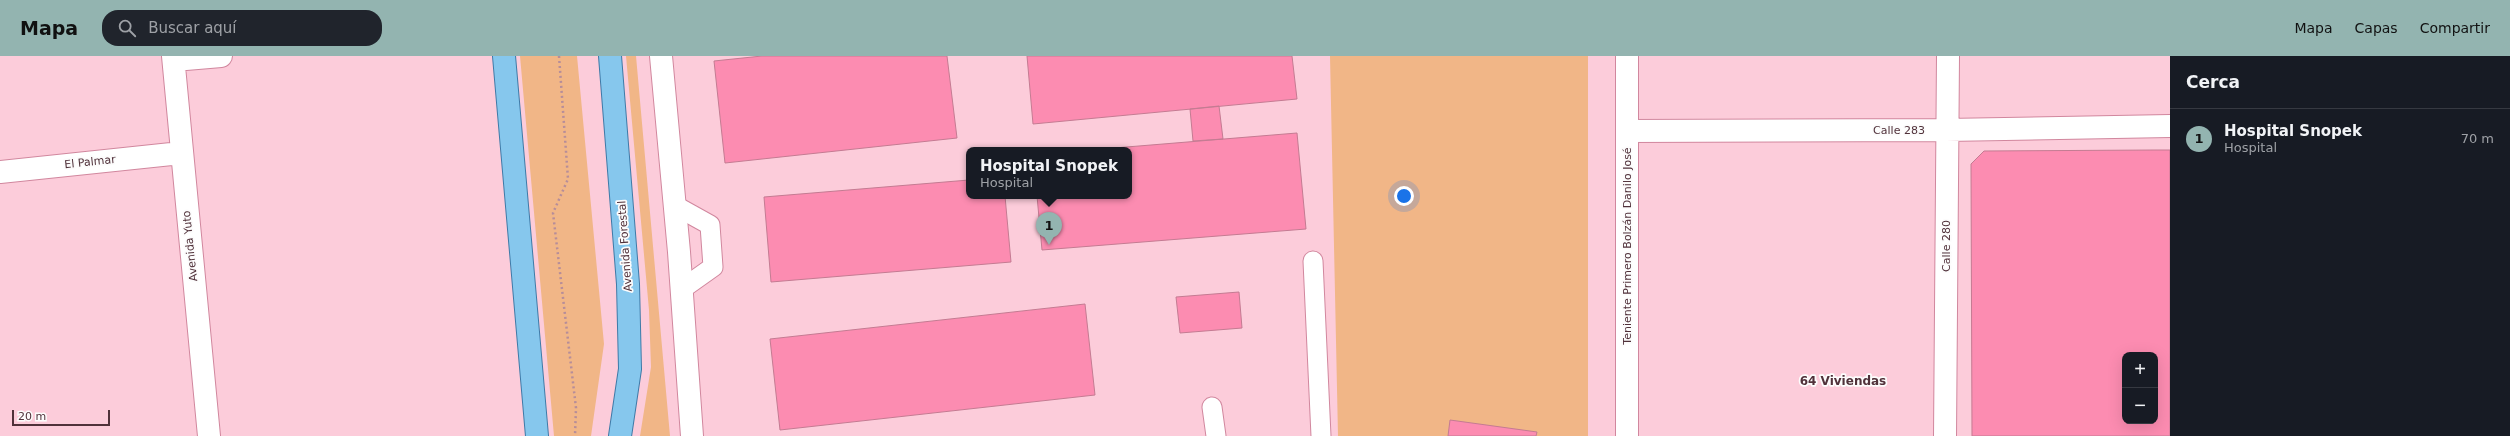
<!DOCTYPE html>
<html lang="es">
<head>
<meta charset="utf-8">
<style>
  body { margin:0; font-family:"DejaVu Sans",sans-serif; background:#20242c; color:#f1f3f6 }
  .controls { position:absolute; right:12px; bottom:12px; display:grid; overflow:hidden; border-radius:8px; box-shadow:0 4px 16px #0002 }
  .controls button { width:36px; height:36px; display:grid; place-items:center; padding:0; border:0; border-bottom:1px solid #363941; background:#171b24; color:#f1f3f6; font:20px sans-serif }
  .scale { position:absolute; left:12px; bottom:10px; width:98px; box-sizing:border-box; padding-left:4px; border:2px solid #50313a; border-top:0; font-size:11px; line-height:14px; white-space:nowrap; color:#50313a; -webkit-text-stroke:3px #fcfcfc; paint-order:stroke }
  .you { position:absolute; left:1404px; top:140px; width:14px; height:14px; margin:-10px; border:3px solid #fff; border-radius:50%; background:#1a73e8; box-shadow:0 0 0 6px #1a73e833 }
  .badge { display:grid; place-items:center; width:26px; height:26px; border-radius:50%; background:#93b4b0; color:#111; font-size:13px; font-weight:700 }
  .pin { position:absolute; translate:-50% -33px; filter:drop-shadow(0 1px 2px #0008) }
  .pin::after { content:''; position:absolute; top:21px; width:14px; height:12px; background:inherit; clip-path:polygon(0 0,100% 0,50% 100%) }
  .popup { position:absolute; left:966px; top:91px; width:166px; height:52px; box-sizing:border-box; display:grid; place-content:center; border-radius:8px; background:#171b24; filter:drop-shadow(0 1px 3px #0005); font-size:13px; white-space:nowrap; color:#9ea1a6 }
  .popup b { font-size:15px; color:#f1f3f6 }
  .popup::after { content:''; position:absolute; left:50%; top:100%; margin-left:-8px; border:8px solid transparent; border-top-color:#171b24 }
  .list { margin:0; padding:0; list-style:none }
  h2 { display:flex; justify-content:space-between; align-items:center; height:52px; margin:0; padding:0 16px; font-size:17px }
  h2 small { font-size:13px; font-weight:400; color:#9ea1a6 }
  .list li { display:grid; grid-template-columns:26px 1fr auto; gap:12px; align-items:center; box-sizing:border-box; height:60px; padding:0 16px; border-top:1px solid #363941 }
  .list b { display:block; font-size:15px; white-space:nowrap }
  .list p { margin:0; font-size:13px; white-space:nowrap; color:#9ea1a6 }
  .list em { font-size:13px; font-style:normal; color:#9ea1a6 }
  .icon { flex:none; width:22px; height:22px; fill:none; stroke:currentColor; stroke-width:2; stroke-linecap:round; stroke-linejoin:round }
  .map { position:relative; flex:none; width:2170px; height:380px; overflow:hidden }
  header { display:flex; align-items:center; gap:24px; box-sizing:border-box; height:56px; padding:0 20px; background:#93b4b0; color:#111 }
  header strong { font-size:19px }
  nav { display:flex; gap:22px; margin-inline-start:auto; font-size:14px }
  .search { width:280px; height:36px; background:#20242c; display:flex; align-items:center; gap:10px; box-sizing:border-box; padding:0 14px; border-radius:16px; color:#9ea1a6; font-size:15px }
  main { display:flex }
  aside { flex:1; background:#171b24 }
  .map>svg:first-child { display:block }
  .green { fill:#f1b687 }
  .building { fill:#fc8cb1; stroke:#c47b92; fill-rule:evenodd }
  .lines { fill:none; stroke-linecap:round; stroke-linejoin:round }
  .service-casing { stroke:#d1879e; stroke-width:21 }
  .minor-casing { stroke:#d1879e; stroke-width:24 }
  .tertiary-casing { stroke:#d1879e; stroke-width:24 }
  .primary-casing { stroke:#3f7aa7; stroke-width:24 }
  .path { stroke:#b68d99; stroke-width:2.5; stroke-dasharray:2 3; stroke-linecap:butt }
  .service { stroke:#fff; stroke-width:19 }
  .minor { stroke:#fff; stroke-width:22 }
  .tertiary { stroke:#fff; stroke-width:22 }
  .primary { stroke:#86c7ed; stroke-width:22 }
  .labels { text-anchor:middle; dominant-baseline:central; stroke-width:3.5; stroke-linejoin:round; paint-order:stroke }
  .street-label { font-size:11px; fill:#50313a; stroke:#fcfcfc }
  .neighbourhood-label { font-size:12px; font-weight:bold; fill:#50313a; stroke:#fcfcfc }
</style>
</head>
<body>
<header>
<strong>Mapa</strong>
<div class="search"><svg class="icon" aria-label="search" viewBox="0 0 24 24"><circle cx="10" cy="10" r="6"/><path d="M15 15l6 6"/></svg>Buscar aquí</div>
<nav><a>Mapa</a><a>Capas</a><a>Compartir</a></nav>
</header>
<main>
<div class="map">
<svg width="2170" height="380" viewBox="0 0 2170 380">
  <rect width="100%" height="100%" fill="#fcccda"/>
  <path class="green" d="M 520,0 L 577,0 L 604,288 L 591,380 L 554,380 Z
    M 626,0 L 636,0 L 670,380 L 640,380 L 651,311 L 649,254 Z
    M 1330,0 L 1588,0 L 1588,380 L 1338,380 Z"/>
  <path class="building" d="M 762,0 L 947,0 L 957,82 L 725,107 L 714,5 Z
    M 1027,0 L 1292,0 L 1297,43 L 1033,68 Z
    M 1219,50 L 1223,83 L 1193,85 L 1190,53 Z
    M 1297,77 L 1306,173 L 1042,194 L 1037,140 L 1129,140 L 1129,94 L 1090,94 Z
    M 2154,94 L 2170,94 L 2170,380 L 1972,380 L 1971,108 L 1984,95 ZM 2125,299 L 2155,299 L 2155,365 L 2125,365 Z
    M 969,124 L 969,140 L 1005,140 L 1011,206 L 771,226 L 764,141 Z
    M 1239,236 L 1242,272 L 1180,277 L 1176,241 Z
    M 1085,248 L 1095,339 L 780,374 L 770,283 Z
    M 1450,364 L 1537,376 L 1536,380 L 1448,380 Z"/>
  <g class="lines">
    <g class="service-casing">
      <path id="service" d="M 674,149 L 710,169 L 713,211 L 682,233
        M 1313,205 L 1321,380
        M 1212,351 L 1216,380"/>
    </g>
    <g class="minor-casing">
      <path id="minor" d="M 173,0 L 209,380
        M 174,4 L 221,0
        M 1627,75 L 1946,74 L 2170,70
        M 0,116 L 181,97
        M 1627,380 L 1627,0
        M 1945,380 L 1948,0"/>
    </g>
    <g class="tertiary-casing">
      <path id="tertiary" d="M 661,0 L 679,196 L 692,380"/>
    </g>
    <g class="primary-casing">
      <path id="primary" d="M 504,0 L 537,380
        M 610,0 L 628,228 L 630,313 L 620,380"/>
    </g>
    <path class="path" d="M 559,0 L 568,123 L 553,157 L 576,352 L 575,380"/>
    <use href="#service" class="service"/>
    <use href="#minor" class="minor"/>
    <use href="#tertiary" class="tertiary"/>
    <use href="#primary" class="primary"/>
  </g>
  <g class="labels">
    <g class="street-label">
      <text x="1899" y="74">Calle 283</text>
      <text transform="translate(90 106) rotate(-6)">El Palmar</text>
      <text transform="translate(190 190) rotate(-96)">Avenida Yuto</text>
      <text transform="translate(625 190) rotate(-94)">Avenida Forestal</text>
      <text transform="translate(1627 190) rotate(-90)">Teniente Primero Bolzán Danilo José</text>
      <text transform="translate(1946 190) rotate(-90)">Calle 280</text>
    </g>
    <g class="neighbourhood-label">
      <text x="1843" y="325">64 Viviendas</text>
    </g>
  </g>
</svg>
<div class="controls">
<button>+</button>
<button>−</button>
</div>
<div class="scale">20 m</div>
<div class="you"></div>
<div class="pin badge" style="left:1049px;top:189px">1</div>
<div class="popup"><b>Hospital Snopek</b>Hospital</div>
</div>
<aside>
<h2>Cerca<small></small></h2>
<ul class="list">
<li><span class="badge">1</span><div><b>Hospital Snopek</b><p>Hospital</p></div><em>70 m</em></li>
</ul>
</aside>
</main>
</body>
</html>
